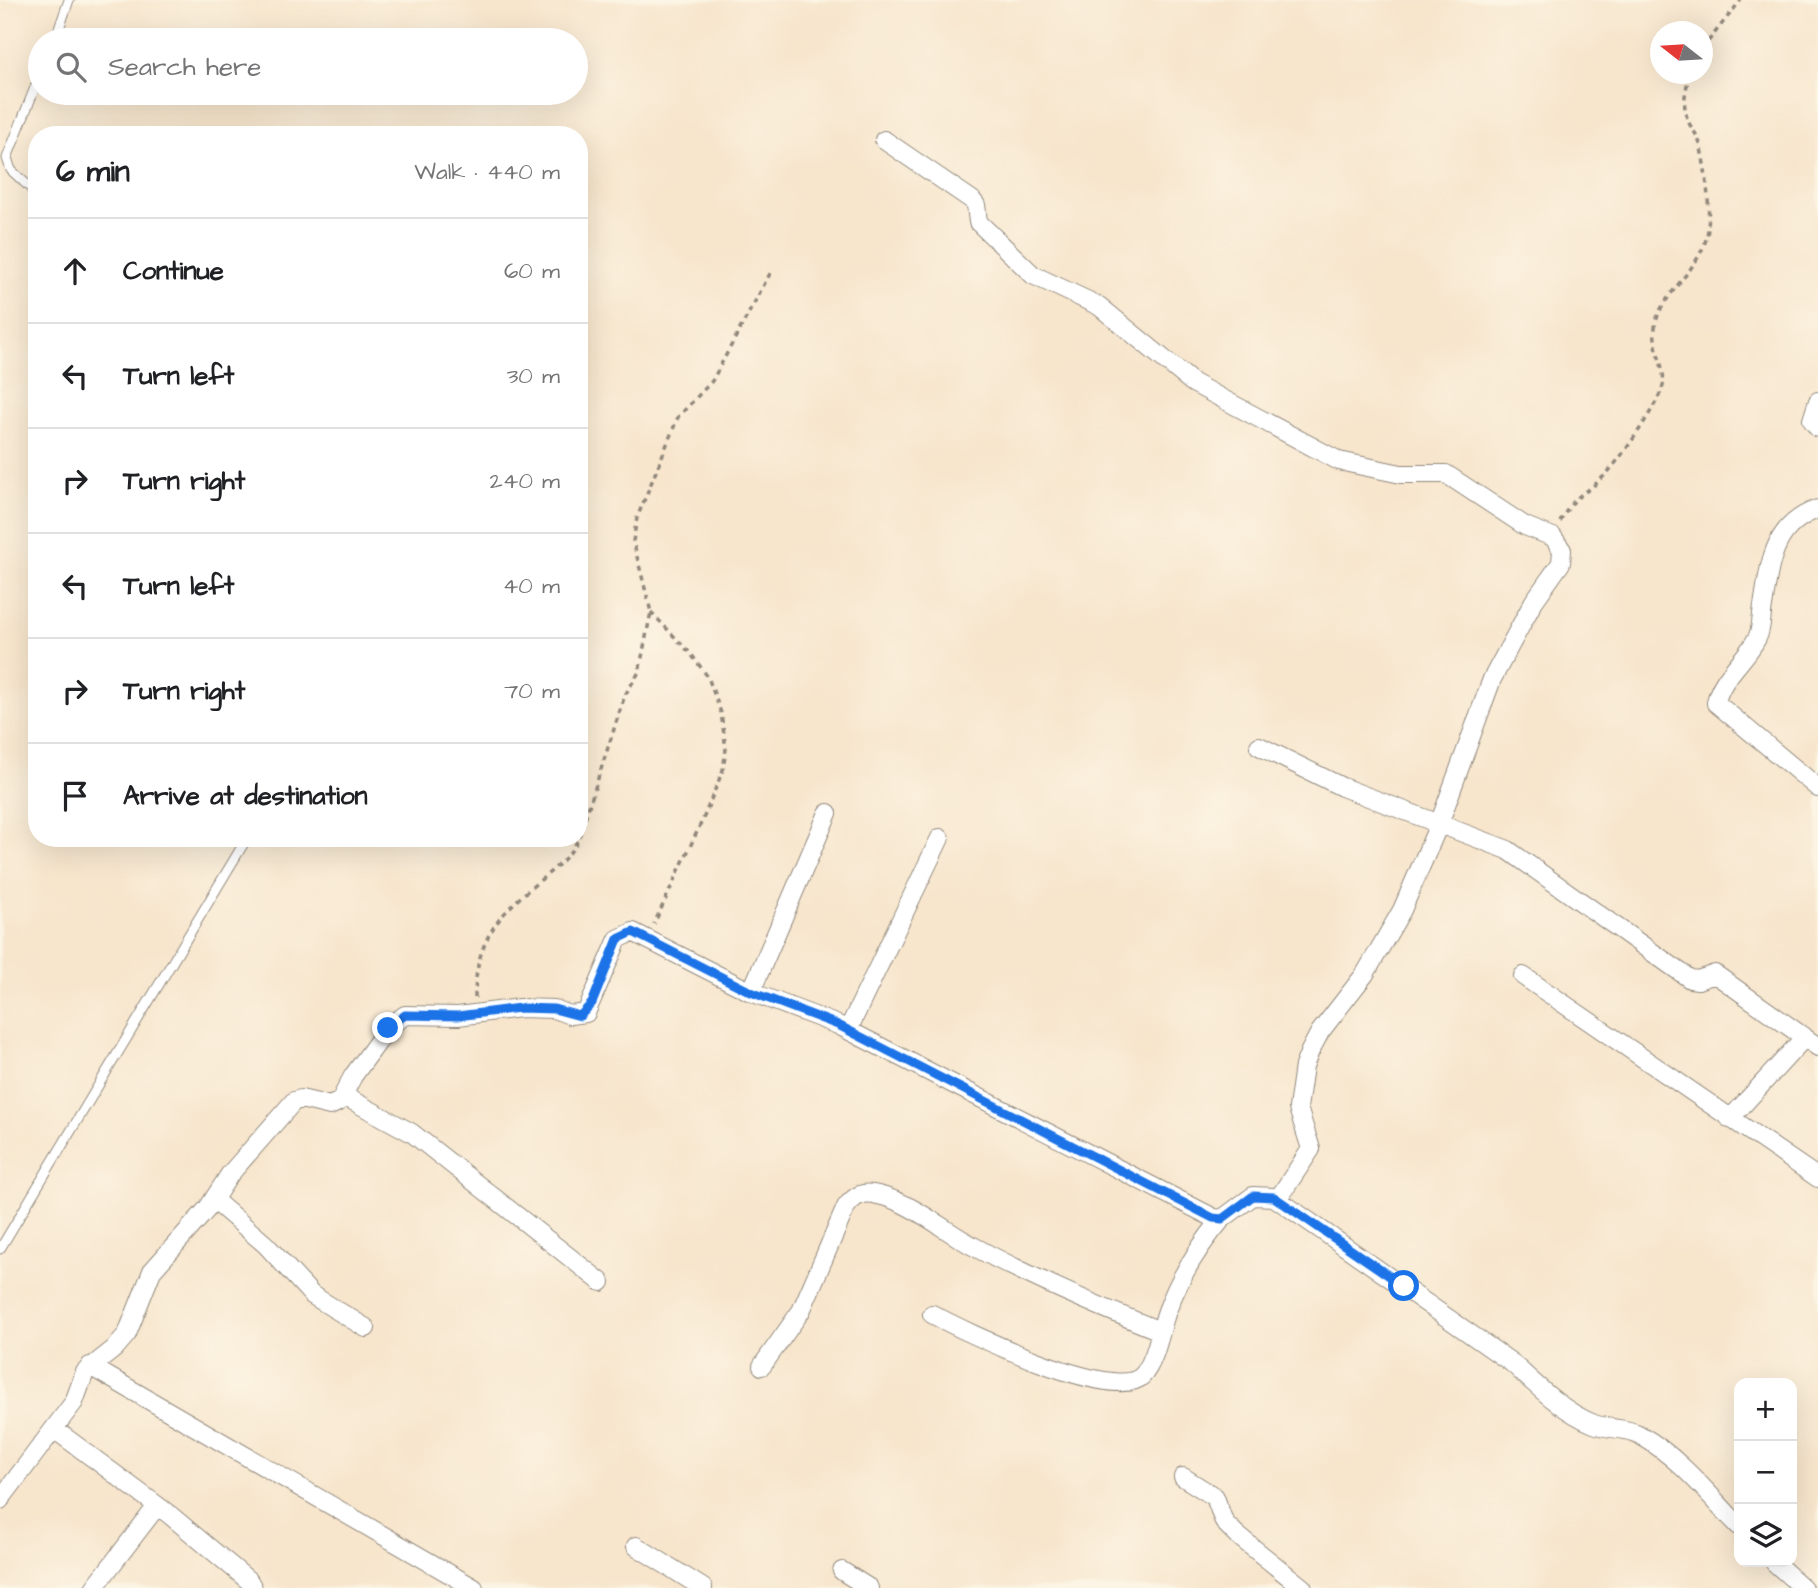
<!DOCTYPE html>
<html lang="en">
<head>
<meta charset="utf-8">
<style>
  body { margin:0; font-family:"Architects Daughter",sans-serif; background:#f6f6f6; color:#202124 }
  .controls { position:absolute; right:21px; bottom:21px; display:grid; overflow:hidden; border-radius:14px; box-shadow:0 7px 28px #0002 }
  .controls button { width:63px; height:63px; display:grid; place-items:center; padding:0; border:0; border-bottom:2px solid #e0e0e0; background:#fff; color:#202124; font:35px sans-serif }
  .compass { position:absolute; left:1650px; top:21px; width:63px; height:63px; border-radius:50%; background:#fff; box-shadow:0 7px 28px #0002; rotate:287deg }
  .stop { position:absolute; width:21px; height:21px; margin:-16px; border:5px solid #1a73e8; border-radius:50%; background:#fff }
  .stop.end { background:#1a73e8; border-color:#fff; box-shadow:0 2px 7px #0008 }
  .list { margin:0; padding:0; list-style:none }
  h2 { display:flex; justify-content:space-between; align-items:center; height:91px; margin:0; padding:0 28px; font-size:30px }
  h2 small { font-size:23px; font-weight:400; color:#757577 }
  .list li { display:grid; grid-template-columns:46px 1fr auto; gap:21px; align-items:center; box-sizing:border-box; height:105px; padding:0 28px; border-top:2px solid #e0e0e0 }
  .list b { display:block; font-size:26px; white-space:nowrap }
  .list em { font-size:23px; font-style:normal; color:#757577 }
  .icon { flex:none; width:38px; height:38px; fill:none; stroke:currentColor; stroke-width:2; stroke-linecap:round; stroke-linejoin:round }
  .map { position:relative; flex:none; width:1818px; height:1588px; overflow:hidden }
  .search { position:absolute; background:#fff; box-shadow:0 7px 28px #0002; left:28px; top:28px; width:560px; height:77px; display:flex; align-items:center; gap:18px; box-sizing:border-box; padding:0 24px; border-radius:38px; color:#757577; font-size:26px }
  .panel { position:absolute; background:#fff; box-shadow:0 7px 28px #0002; left:28px; top:126px; width:560px; height:721px; border-radius:28px }
  .map>svg:first-child { display:block }
  .lines { fill:none; stroke-linecap:round; stroke-linejoin:round }
  .lane-casing { stroke:#91887c; stroke-width:11 }
  .street-casing { stroke:#91887c; stroke-width:20 }
  .path { stroke:#91887c; stroke-width:3.5; stroke-dasharray:5 5; stroke-linecap:butt }
  .lane { stroke:#fff; stroke-width:9 }
  .street { stroke:#fff; stroke-width:18 }
  .route { stroke:#1a73e8; stroke-width:9 }
</style>
</head>
<body>
<div class="map">
<svg width="1818" height="1588" viewBox="0 0 1818 1588">
  <rect width="100%" height="100%" fill="#fcf5e5"/>
  <filter id="ink" filterUnits="userSpaceOnUse"><feTurbulence type="fractalNoise" baseFrequency=".0143" numOctaves="2"/><feDisplacementMap in="SourceGraphic" scale="14" xChannelSelector="R" yChannelSelector="G"/><feConvolveMatrix kernelMatrix="1 2 1 2 8 2 1 2 1" color-interpolation-filters="sRGB"/></filter>
  <filter id="wash" filterUnits="userSpaceOnUse"><feTurbulence type="fractalNoise" baseFrequency=".00686" numOctaves="4" result="noise"/><feDisplacementMap in="SourceGraphic" scale="28" xChannelSelector="R" yChannelSelector="G"/><feGaussianBlur stdDeviation="1.57" result="paint"/><feColorMatrix in="noise" values="0 0 0 0 0 0 0 0 0 0 0 0 0 0 0 0 0 1.4 0 .05"/><feComposite in="paint" operator="in"/></filter>
  <g filter="url(#wash)">
    <rect width="100%" height="100%" fill="#f7e5cc"/>
  </g>
  <g filter="url(#ink)">
    <g class="lines">
      <g class="lane-casing">
        <path id="lane" d="M 55,40 L 69,0
          M 37,194 L 11,170 L 7,158 L 40,75
          M 0,1249 L 247,838"/>
      </g>
      <g class="street-casing">
        <path id="street" d="M 884,140 L 972,200 L 976,205 L 978,222 L 1033,275 L 1099,306 L 1193,383 L 1339,461 L 1401,474 L 1446,474 L 1525,526 L 1553,537 L 1562,550 L 1561,563 L 1534,601 L 1492,679 L 1439,824 L 1402,910 L 1365,974 L 1320,1032 L 1310,1051 L 1304,1066 L 1298,1108 L 1311,1149 L 1278,1199
          M 1818,401 L 1812,420 L 1818,428
          M 1818,509 C 1772,525 1770,564 1763,606 C 1761,617 1762,629 1757,638 C 1746,660 1720,678 1716,703 L 1818,788
          M 1259,746 L 1342,787 L 1508,850 L 1690,979 L 1698,980 L 1715,974 L 1818,1047
          M 1523,976 L 1818,1178
          M 751,992 L 828,813
          M 848,1030 L 940,838
          M 344,1096 L 412,1133 L 601,1282
          M 1730,1119 L 1804,1038
          M 214,1200 L 266,1245 L 312,1295 L 366,1328
          M 932,1314 C 963,1331 1115,1404 1142,1376 C 1156,1361 1160,1330 1167,1311 C 1180,1276 1198,1247 1222,1219
          M 90,1366 L 474,1588
          M 762,1366 L 801,1311 L 846,1207 C 855,1195 863,1191 878,1195 C 911,1202 943,1230 973,1246 C 1033,1279 1097,1306 1160,1331
          M 54,1429 L 170,1515 L 249,1581 L 253,1588
          M 1183,1477 L 1215,1497 L 1224,1522 L 1237,1535 L 1303,1588
          M 0,1500 L 74,1402 L 85,1372 L 114,1349 L 127,1334 L 152,1271 L 208,1208 L 230,1174 L 294,1101 L 301,1099 L 330,1106 L 340,1101 L 353,1076 L 388,1028 L 405,1015 L 458,1016 L 520,1008 L 554,1009 L 570,1015 L 586,1013 L 618,939 L 633,932 L 751,992 L 838,1025 L 1214,1218 L 1222,1219 L 1253,1196 L 1274,1197 L 1512,1363 C 1536,1385 1563,1412 1594,1424 C 1609,1430 1626,1427 1640,1435 C 1679,1457 1709,1495 1739,1526
          M 636,1546 L 703,1588
          M 1774,1562 L 1803,1588
          M 842,1571 L 869,1588
          M 94,1588 L 157,1506"/>
      </g>
      <path class="path" d="M 1702,49 L 1741,0
        M 1560,522 C 1576,492 1583,497 1603,477 C 1620,461 1654,410 1662,389 C 1670,367 1644,343 1660,311 C 1675,282 1704,263 1708,229 C 1710,202 1706,170 1700,144 C 1698,137 1694,131 1690,125 C 1681,107 1685,92 1690,74
        M 651,612 L 691,654 L 708,677 L 721,713 L 726,749 L 723,770 L 703,819 L 654,924
        M 579,837 L 625,695 L 639,672 L 651,612 L 633,541 L 637,518 L 678,417 L 712,381 L 772,270
        M 475,998 C 475,941 497,916 538,882 C 555,868 568,859 579,838"/>
      <use href="#lane" class="lane"/>
      <use href="#street" class="street"/>
    </g>
  </g>
  <g class="lines" filter="url(#ink)">
    <path class="route" d="M 388,1028 L 405,1015 L 458,1016 L 520,1008 L 554,1009 L 580,1016 L 592,1003 L 618,939 L 633,932 L 751,992 L 838,1025 L 1213,1218 L 1222,1219 L 1253,1196 L 1274,1197 L 1404,1286"/>
  </g>
</svg>
<div class="controls">
<button>+</button>
<button>−</button>
<button><svg class="icon" aria-label="layers" viewBox="0 0 24 24"><path d="M12 4l9 5-9 5-9-5zM3 14l9 5 9-5"/></svg></button>
</div>
<svg class="compass" viewBox="-18 -18 36 36"><path d="M0-13l5 13h-10z" fill="#e53935"/><path d="M0 13l5-13h-10z" fill="#757577"/></svg>
<div class="stop" style="left:1404px;top:1286px"></div>
<div class="stop end" style="left:388px;top:1028px"></div>
<div class="search"><svg class="icon" aria-label="search" viewBox="0 0 24 24"><circle cx="10" cy="10" r="6"/><path d="M15 15l6 6"/></svg>Search here</div>
<section class="panel">
<h2>6 min<small>Walk · 440 m</small></h2>
<ul class="list">
<li><svg class="icon" aria-label="ahead" viewBox="0 0 24 24"><path d="M12 20V5M6 11l6-6 6 6"/></svg><div><b>Continue</b></div><em>60 m</em></li>
<li><svg class="icon" aria-label="left" viewBox="0 0 24 24"><path d="M17 20v-9H6M10 6l-5 5 5 5"/></svg><div><b>Turn left</b></div><em>30 m</em></li>
<li><svg class="icon" aria-label="right" viewBox="0 0 24 24"><path d="M7 20v-9h11M14 6l5 5-5 5"/></svg><div><b>Turn right</b></div><em>240 m</em></li>
<li><svg class="icon" aria-label="left" viewBox="0 0 24 24"><path d="M17 20v-9H6M10 6l-5 5 5 5"/></svg><div><b>Turn left</b></div><em>40 m</em></li>
<li><svg class="icon" aria-label="right" viewBox="0 0 24 24"><path d="M7 20v-9h11M14 6l5 5-5 5"/></svg><div><b>Turn right</b></div><em>70 m</em></li>
<li><svg class="icon" aria-label="arrive" viewBox="0 0 24 24"><path d="M6 21V4h12l-3 4 3 4H6"/></svg><div><b>Arrive at destination</b></div></li>
</ul>
</section>
</div>
</body>
</html>
